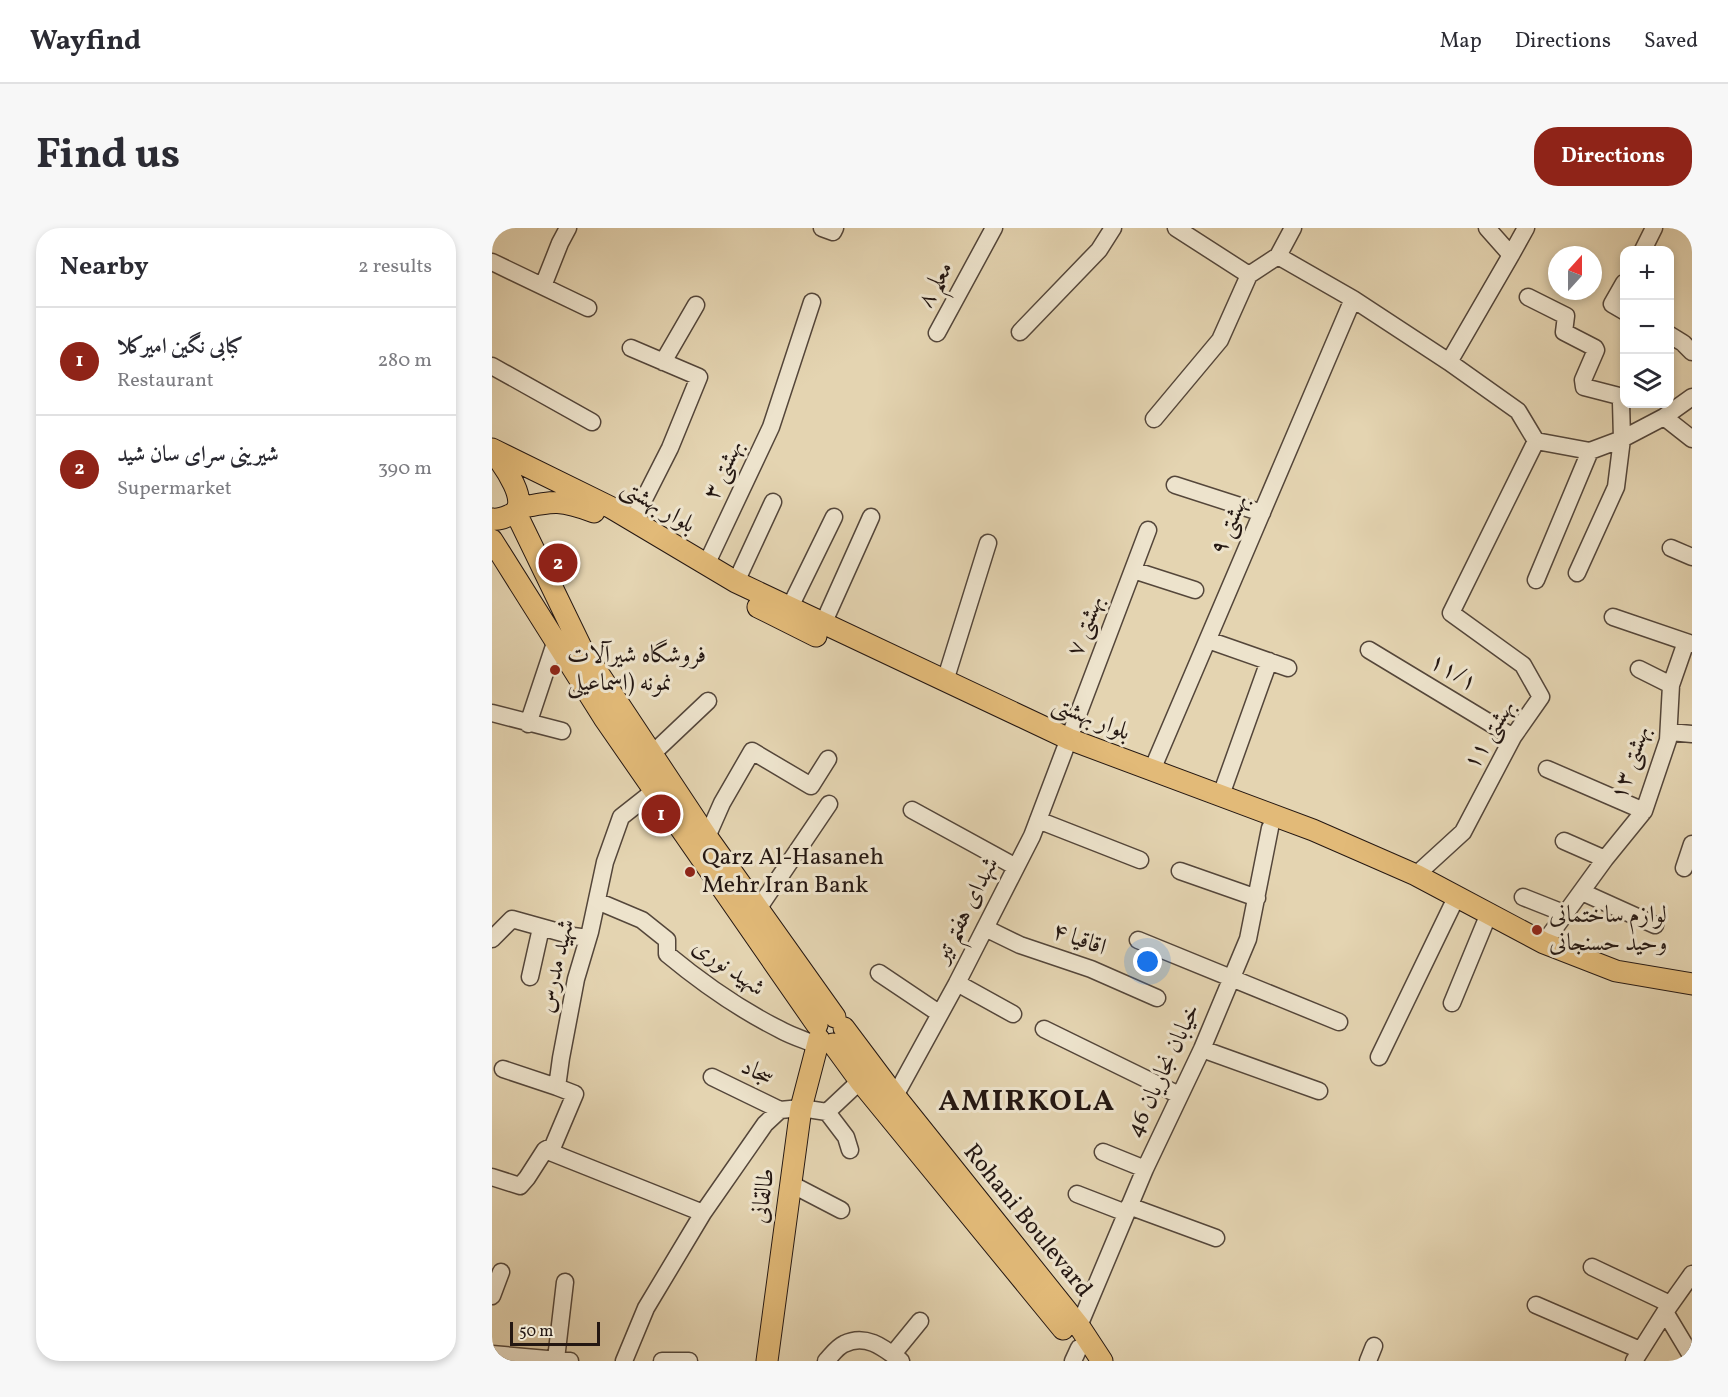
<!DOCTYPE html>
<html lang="en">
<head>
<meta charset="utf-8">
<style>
  body { margin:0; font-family:Vollkorn,Amiri,serif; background:#f7f7f7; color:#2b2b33 }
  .controls { position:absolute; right:18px; top:18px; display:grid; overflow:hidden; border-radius:12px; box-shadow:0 3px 9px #0003 }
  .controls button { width:54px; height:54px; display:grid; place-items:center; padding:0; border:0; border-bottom:2px solid #e1e1e2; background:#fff; color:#2b2b33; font:30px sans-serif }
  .compass { position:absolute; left:1056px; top:18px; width:54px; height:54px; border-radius:50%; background:#fff; box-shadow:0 3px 9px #0003; rotate:21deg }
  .scale { position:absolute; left:18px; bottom:15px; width:90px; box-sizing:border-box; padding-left:6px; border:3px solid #241712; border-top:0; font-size:16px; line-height:21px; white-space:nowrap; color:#241712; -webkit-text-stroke:4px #ede3cc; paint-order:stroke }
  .you { position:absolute; left:656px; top:734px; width:21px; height:21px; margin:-15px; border:4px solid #fff; border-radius:50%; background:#1a73e8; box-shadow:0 0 0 9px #1a73e833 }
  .badge { display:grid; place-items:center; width:39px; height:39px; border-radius:50%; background:#8f2418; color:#fff; font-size:20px; font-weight:700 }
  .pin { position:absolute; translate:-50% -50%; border:3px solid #fff; box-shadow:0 2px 6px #0006 }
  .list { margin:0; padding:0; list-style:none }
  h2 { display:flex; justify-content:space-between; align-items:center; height:78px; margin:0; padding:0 24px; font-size:26px }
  h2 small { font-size:20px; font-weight:400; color:#7c7c81 }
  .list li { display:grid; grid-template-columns:39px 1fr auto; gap:18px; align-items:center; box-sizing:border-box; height:108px; padding:0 24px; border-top:2px solid #e1e1e2 }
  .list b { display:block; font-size:22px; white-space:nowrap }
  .list p { margin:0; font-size:20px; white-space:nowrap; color:#7c7c81 }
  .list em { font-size:20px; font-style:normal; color:#7c7c81 }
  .icon { flex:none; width:33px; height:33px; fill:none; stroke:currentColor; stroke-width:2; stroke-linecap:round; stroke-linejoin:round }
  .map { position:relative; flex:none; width:1200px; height:1133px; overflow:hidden; border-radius:24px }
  header { display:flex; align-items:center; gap:36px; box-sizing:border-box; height:84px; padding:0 30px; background:#fff; border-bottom:2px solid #e1e1e2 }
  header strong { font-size:28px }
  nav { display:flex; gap:33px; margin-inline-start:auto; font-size:21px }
  .intro { display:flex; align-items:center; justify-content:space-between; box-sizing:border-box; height:144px; padding:0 36px }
  h1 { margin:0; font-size:42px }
  .button { padding:15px 27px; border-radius:24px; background:#8f2418; color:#fff; font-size:21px; font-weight:700 }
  main { display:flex; gap:36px; padding:0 36px }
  aside { flex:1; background:#fff; border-radius:24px; box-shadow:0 3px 9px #0003 }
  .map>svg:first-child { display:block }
  .building { fill:#ca8d6c; stroke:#241712; stroke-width:1.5 }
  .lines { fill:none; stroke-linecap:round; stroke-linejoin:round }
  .minor-casing { stroke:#54463a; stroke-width:19 }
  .major-casing { stroke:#241712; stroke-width:23 }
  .minor { stroke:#ede3cc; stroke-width:16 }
  .major { stroke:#e2ba78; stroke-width:21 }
  .poi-dot { fill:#8f2418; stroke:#ede3cc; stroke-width:2 }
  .labels { text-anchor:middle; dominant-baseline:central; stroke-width:6; stroke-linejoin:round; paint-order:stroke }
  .street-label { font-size:24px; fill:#241712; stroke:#ede3cc }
  .poi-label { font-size:24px; fill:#241712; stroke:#ede3cc; text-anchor:start }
  .district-label { font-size:30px; font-weight:bold; letter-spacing:1.5px; fill:#241712; stroke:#ede3cc }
</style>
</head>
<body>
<header>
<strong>Wayfind</strong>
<nav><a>Map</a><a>Directions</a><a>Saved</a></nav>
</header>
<div class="intro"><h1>Find us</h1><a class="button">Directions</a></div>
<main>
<aside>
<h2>Nearby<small>2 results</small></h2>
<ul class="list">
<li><span class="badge">1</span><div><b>کبابی نگین امیرکلا</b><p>Restaurant</p></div><em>280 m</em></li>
<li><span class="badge">2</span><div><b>شیرینی سرای سان شید</b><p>Supermarket</p></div><em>390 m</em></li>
</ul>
</aside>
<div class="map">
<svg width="1200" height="1133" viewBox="0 0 1200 1133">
  <rect width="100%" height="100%" fill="#e4d4b1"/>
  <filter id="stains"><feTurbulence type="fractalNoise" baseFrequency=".00333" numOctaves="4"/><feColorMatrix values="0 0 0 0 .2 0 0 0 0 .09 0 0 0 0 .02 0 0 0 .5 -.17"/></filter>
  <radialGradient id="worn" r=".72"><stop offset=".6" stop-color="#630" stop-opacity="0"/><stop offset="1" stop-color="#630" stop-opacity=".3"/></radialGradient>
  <path class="building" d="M 74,323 L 79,336 L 66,342 L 59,328 Z"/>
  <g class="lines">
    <g class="minor-casing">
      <path id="minor" d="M 330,0 L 341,4 L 343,0
        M 684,0 L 757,47
        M 1151,22 L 1162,0
        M 1019,27 L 1034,0
        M 786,28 L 861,71 L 957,134 L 1026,183 L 1044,213 L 1098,223 L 1130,211 L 1172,189 L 1200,169
        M 0,34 L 96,80
        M 1132,55 L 1120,76 L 1132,83
        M 51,58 L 68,15 L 76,0
        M 1036,69 L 1074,88 L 1072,104 L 1103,120 L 1104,122 L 1091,152 L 1092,159 L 1127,168 L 1129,174 L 1130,211 L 1124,259 L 1085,345
        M 528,104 L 607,22 L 621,0
        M 445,105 L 502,0
        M 1178,107 L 1191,115 L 1200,124
        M 139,120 L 207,149 L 178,220 L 141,293
        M 171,134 L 204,77
        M 957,134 L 1019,27 L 995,0
        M 0,138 L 100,194
        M 1172,189 L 1200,211
        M 662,191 L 728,112 L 757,47 L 786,28 L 801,0
        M 683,257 L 770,285
        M 1179,320 L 1200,329
        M 214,337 L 279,199 L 320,74
        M 641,342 L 703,362
        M 1044,352 L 1098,223
        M 244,354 L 281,274
        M 298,379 L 342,289
        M 1121,389 L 1200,416
        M 331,396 L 379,289
        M 716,412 L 796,440
        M 877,422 L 1021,509
        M 1147,441 L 1179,457
        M 453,453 L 496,315
        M 0,485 L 70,503
        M 36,496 L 64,412
        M 1178,504 L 1200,506
        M 160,526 L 216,473
        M 1055,541 L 1152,583
        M 660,542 L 861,71
        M 729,567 L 777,433
        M 420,582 L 524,639
        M 546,592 L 648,632
        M 215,609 L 230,575 L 260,523 L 319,558 L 336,531
        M 1072,613 L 1113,631
        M 1192,640 L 1200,616
        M 688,643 L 765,670
        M 924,647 L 971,604 L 1021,509 L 1049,469 L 1031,437 L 959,385 L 1044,213
        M 1090,664 L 1163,697
        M 1031,669 L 1074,686
        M 105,673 L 150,692 L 175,712 L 175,726 C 210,755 247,781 287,801 C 299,808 313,812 325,817
        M 266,681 L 337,576
        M 493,700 L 528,717 L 599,741 L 665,770
        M 0,711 L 20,691 L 81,708 L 96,710
        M 646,712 L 847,794
        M 1052,715 L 1113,631 L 1152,583 L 1176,512 L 1179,457 L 1194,414
        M 387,745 L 448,786
        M 38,749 L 49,700
        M 465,755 L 521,786
        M 960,775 L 993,695
        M 552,801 L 687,867
        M 710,821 L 827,863
        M 887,829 L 960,678
        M 11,841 L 65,859
        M 220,849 L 288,882
        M 403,868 L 465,755 L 540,608 L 656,302
        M 335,884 L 354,909 L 358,922
        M 53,922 L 61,918 L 83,866 L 65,859 L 69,830 L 84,751 L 98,704 L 113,634 L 129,589 L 162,563
        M 53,922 L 211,985
        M 611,924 L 653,941
        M 0,949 L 28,958 L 35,950 L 53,922
        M 299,956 L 349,982
        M 585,966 L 634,985
        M 637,978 L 724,1010
        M 1100,1039 L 1178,1076
        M 0,1068 L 9,1044
        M 1044,1077 L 1148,1122
        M 1173,1084 L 1200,1129
        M 587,1098 L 653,941 L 710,821 L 756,711 L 778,600
        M 0,1126 L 78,1133
        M 401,1126 L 428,1093
        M 64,1131 L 73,1054
        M 132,1133 L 154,1080 L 211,985 L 273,896 L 288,882 L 309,880 L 335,884 L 368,853
        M 170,1133 L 197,1133
        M 334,1133 C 339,1128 345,1119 352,1116 C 374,1105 392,1120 409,1133
        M 581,1133 L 587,1120
        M 876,1133 L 882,1118
        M 1142,1133 L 1173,1084 L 1200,1046"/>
    </g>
    <g class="major-casing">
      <path id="major" d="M 0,221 L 118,279 L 244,354 L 577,511 L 821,602 L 924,647 L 1052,715 L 1124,743 L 1200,756
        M 27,280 C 61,273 68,271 102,284
        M 24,285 L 89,419 L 215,609 L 343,789
        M 0,291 C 7,292 11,290 18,287 C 42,278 10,235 0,223
        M 0,312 L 112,490 L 325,797
        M 266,379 L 324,408
        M 352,800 L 403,868 L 587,1098 L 610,1133
        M 341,816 L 368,853 L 571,1101
        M 275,1133 L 309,880 L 327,811"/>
    </g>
    <use href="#minor" class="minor"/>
    <use href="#major" class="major"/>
  </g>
  <g class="poi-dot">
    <circle cx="63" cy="442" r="6"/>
    <circle cx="198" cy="644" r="6"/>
    <circle cx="1045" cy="702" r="6"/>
  </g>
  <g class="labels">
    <g class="street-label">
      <text transform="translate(444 57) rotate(-61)">معلم ۸</text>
      <text transform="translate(232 242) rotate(-65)">بهشتی ۳</text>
      <text transform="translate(166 279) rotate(31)">بلوار بهشتی</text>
      <text transform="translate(738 297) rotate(-67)">بهشتی ۹</text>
      <text transform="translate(594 398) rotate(-69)">بهشتی ۷</text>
      <text transform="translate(961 445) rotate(31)">۱۱/۱</text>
      <text transform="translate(599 491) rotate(22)">بلوار بهشتی</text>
      <text transform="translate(998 507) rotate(-59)">بهشتی ۱۱</text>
      <text transform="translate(1139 535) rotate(-71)">بهشتی ۱۳</text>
      <text transform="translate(475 682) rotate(-63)">شهدای هفتم تیر</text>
      <text transform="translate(587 712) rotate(20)">اقاقیا ۴</text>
      <text transform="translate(65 738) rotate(-77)">شهید مدرس</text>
      <text transform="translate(236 740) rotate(35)">شهید نوری</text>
      <text transform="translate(672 843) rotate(-65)">خیابان نجاریان 46</text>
      <text transform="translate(265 845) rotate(26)">سجاد</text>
      <text transform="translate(272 968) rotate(-82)">طالقانی</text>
      <text transform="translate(535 993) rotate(51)">Rohani Boulevard</text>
    </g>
    <g class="poi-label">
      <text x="75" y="428">فروشگاه شیرآلات<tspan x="75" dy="28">نمونه (اسماعیلی</tspan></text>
      <text x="210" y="630">Qarz Al-Hasaneh<tspan x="210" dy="28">Mehr Iran Bank</tspan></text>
      <text x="1057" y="688">لوازم ساختمانی<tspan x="1057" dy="28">وحید حسنجانی</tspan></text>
    </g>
    <g class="district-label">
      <text x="535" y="874">AMIRKOLA</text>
    </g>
  </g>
  <rect width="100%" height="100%" filter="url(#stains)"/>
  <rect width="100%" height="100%" fill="url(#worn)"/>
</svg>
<div class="controls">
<button>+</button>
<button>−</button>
<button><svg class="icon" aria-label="layers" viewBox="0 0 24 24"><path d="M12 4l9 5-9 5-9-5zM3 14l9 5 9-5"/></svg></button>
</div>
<svg class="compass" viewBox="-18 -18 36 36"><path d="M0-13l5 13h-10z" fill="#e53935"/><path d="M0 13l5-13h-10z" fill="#7c7c81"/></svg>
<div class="scale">50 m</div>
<div class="you"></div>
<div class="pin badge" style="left:169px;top:586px">1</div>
<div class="pin badge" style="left:66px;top:335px">2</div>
</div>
</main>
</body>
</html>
